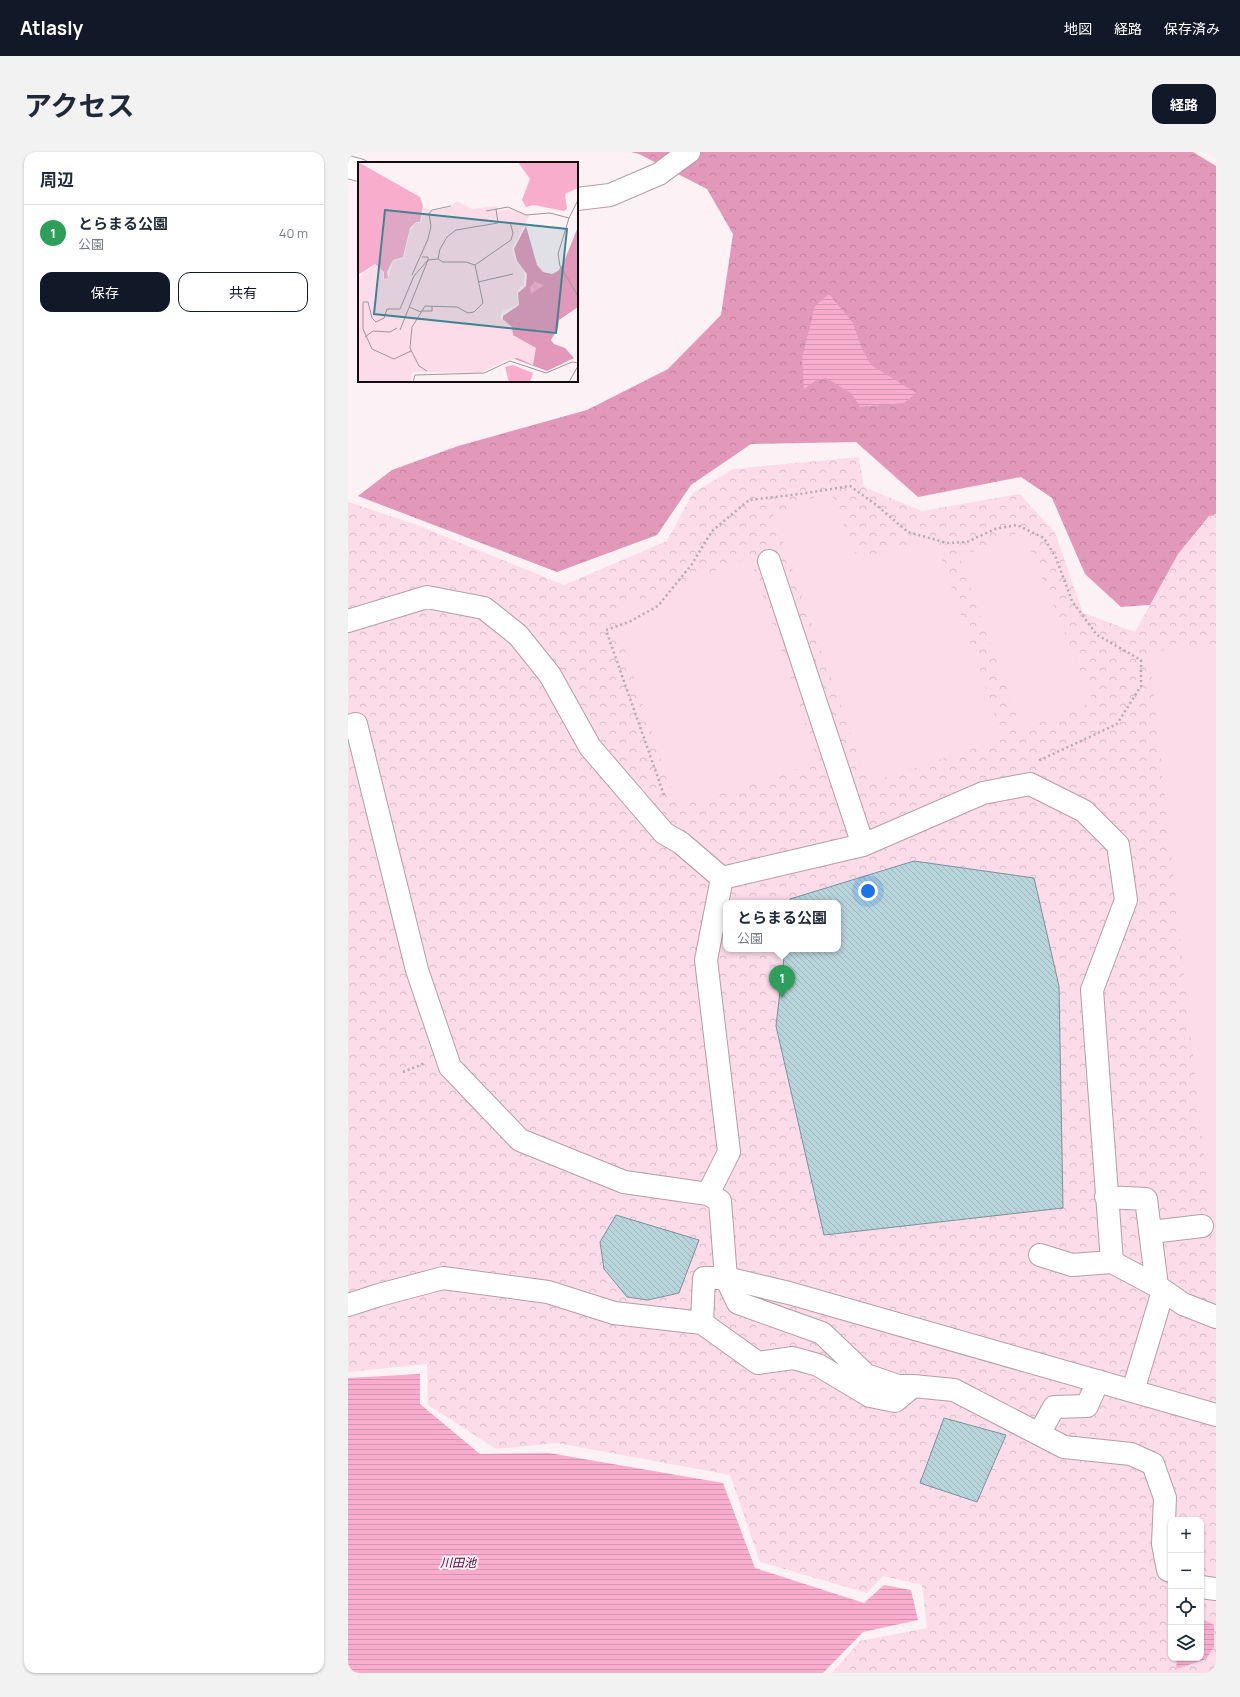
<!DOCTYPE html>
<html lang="ja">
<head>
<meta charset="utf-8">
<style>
  body { margin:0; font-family:Manrope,"Noto Sans JP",sans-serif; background:#f2f2f3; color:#1f2937 }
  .controls { position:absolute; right:12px; bottom:12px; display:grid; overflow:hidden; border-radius:8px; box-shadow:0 1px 3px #0004 }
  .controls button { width:36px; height:36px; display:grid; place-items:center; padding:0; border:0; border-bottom:1px solid #e0e1e3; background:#fff; color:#1f2937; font:20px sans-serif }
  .you { position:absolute; left:520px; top:739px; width:14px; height:14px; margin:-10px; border:3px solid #fff; border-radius:50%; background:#1a73e8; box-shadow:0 0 0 6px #1a73e833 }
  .badge { display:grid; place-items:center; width:26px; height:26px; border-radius:50%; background:#111827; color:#fff; font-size:13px; font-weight:700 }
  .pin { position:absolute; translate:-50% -33px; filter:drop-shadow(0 1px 2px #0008) }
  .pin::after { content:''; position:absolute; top:21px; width:14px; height:12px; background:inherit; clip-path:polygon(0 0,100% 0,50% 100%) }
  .popup { position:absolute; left:375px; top:748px; width:118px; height:52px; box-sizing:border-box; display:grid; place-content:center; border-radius:8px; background:#fff; filter:drop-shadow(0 1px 3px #0005); font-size:13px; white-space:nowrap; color:#747a83 }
  .popup b { font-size:15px; color:#1f2937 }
  .popup::after { content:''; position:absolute; left:50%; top:100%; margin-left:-8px; border:8px solid transparent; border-top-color:#fff }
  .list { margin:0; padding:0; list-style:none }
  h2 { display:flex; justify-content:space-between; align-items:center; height:52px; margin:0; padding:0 16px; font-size:17px }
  h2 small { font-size:13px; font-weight:400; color:#747a83 }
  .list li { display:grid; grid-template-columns:26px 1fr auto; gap:12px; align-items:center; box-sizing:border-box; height:56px; padding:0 16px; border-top:1px solid #e0e1e3 }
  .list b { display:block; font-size:15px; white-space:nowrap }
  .list p { margin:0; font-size:13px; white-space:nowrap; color:#747a83 }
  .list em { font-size:13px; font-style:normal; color:#747a83 }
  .actions { display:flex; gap:8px; padding:12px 16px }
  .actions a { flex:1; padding:9px 0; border:1px solid #111827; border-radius:12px; text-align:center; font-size:14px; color:#111827 }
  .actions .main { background:#111827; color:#fff }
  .icon { flex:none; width:22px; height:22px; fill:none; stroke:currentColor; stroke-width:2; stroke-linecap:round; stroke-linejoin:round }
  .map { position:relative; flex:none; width:868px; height:1521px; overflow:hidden; border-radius:12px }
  header { display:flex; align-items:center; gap:24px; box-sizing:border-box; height:56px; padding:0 20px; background:#111827; color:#fff }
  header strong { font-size:19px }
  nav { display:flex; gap:22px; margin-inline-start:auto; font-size:14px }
  .intro { display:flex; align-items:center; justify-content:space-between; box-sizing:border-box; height:96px; padding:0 24px }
  h1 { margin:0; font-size:28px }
  .button { padding:10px 18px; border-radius:12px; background:#111827; color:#fff; font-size:14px; font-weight:700 }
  main { display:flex; gap:24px; padding:0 24px }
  aside { flex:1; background:#fff; border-radius:12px; box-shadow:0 1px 3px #0004 }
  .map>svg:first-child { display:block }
  .forest { fill:url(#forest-crowns) }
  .park { fill:url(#park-crowns); fill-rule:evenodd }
  .pitch { fill:#fddce9 }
  .water { fill:url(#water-rules) }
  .building { fill:url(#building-back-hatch); stroke:#79939a }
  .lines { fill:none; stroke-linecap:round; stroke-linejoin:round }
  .minor-casing { stroke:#b59da7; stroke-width:24 }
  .major-casing { stroke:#b59da7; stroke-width:24 }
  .path { stroke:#b5abaf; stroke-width:2.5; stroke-dasharray:2 3; stroke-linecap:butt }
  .minor { stroke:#fff; stroke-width:22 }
  .major { stroke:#fff; stroke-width:22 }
  .labels { text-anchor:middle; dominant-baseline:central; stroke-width:4; stroke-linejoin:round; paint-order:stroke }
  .water-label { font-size:12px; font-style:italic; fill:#5a0036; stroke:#fcf1f5 }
  .inset-road { fill:none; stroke:#9f9599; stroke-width:1 }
  .view { fill:#408493; fill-opacity:0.15; stroke:#408493; stroke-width:2 }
  .inset-edge { fill:none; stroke:#140c10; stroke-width:2 }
</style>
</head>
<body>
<header>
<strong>Atlasly</strong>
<nav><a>地図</a><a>経路</a><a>保存済み</a></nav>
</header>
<div class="intro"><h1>アクセス</h1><a class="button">経路</a></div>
<main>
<aside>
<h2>周辺<small></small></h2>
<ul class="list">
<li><span class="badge" style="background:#2e9e5b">1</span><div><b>とらまる公園</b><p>公園</p></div><em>40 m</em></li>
</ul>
<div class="actions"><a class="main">保存</a><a>共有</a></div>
</aside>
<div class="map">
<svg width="868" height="1521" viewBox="0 0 868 1521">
  <defs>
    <pattern id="forest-crowns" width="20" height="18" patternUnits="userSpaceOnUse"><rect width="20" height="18" fill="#e298b8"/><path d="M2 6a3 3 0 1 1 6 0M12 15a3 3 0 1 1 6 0" fill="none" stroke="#c1829d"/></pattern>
    <pattern id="park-crowns" width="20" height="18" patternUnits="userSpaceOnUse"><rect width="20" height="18" fill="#fddce9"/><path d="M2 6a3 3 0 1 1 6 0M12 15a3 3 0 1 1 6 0" fill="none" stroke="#d8bcc7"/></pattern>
    <pattern id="water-rules" width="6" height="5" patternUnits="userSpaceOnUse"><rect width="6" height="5" fill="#f9adcd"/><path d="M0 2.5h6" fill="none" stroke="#d594af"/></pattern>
    <pattern id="building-back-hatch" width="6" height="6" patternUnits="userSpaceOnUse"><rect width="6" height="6" fill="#b9d5dc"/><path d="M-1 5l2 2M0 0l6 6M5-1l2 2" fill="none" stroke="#9eb6bc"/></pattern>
  </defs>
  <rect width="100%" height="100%" fill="#fcf1f5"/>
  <path class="forest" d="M 283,0 L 845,0 L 868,14 L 868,448 L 773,455 L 737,422 L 704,346 L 673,325 L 570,345 L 508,290 L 403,292 L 343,333 L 309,383 L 209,420 L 10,344 L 44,318 L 110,294 L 239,258 L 320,217 L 373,163 L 385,82 L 359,37 L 291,2 Z"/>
  <path class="park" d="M 511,305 L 516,335 L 574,359 L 672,342 L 707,381 L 735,461 L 787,480 L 830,402 L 861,364 L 868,362 L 868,1521 L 484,1521 L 512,1489 L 579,1476 L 574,1433 L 535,1424 L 519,1441 L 412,1410 L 382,1323 L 209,1291 L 148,1297 L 80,1253 L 79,1212 L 0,1220 L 0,350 L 66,372 L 216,433 L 319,389 L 345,341 L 385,317 ZM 378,751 L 490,751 L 490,797 L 378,797 ZM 823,1368 L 853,1368 L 853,1506 L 823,1506 Z"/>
  <path class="pitch" d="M 482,339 L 511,409 L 586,384 L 655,587 L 520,631 L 425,362 Z
    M 675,379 L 745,550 L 674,578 L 611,405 Z
    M 402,405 L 470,610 L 329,655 L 264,459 Z
    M 868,495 L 868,1096 L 866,1096 L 801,499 Z"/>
  <path class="water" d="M 481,142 L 505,171 L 514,197 L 523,213 L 568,241 L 556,251 L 512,255 L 503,241 L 478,226 L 467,229 L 456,237 L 454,206 L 467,154 Z
    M 72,1222 L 72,1252 L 132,1302 L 201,1301 L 375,1331 L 407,1416 L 516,1451 L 536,1433 L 563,1438 L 570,1468 L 515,1480 L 475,1521 L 0,1521 L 0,1226 Z
    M 853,1466 L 866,1473 L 866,1495 L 858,1507 L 828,1517 L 829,1506 L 853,1506 Z"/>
  <path class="building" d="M 566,709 L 686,726 L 711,834 L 715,1056 L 476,1083 L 428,874 L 437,797 L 490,797 L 490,751 L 442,751 L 442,747 Z
    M 268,1063 L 351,1088 L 331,1141 L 300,1148 L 279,1145 L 256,1117 L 252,1090 Z
    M 596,1266 L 658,1283 L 629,1350 L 572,1331 Z"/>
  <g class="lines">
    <g class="minor-casing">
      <path id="minor" d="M 421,409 L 515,693
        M 0,469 L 79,445 L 136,456 L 170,483 L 202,523 L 242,595 L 316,681 L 333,691 L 374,726
        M 0,574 L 8,572 L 69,818 L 102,915 L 172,988 L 276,1030 L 360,1042 L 381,1000 L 358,808 L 374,726 L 515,693 L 635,641 L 682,632 L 736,659 L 770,693 L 778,748 L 744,838 L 764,1110 L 809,1134 L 835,1152 L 868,1165
        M 360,1042 L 372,1049 L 378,1126 L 441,1141 L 868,1263
        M 758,1045 L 798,1047 L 809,1134
        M 803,1080 L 854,1074
        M 692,1103 L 724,1113 L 764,1110
        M 0,1153 L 31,1143 L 95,1126 L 200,1140 L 266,1161 L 354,1171 L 410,1211 L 445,1206 L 470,1213 L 522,1244 L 547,1249 L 565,1234
        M 354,1171 L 356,1126 L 378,1126 L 390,1151 L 474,1181 L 518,1223 L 550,1234 L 565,1234 L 606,1238 L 716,1295 L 783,1302 L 805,1312 L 817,1346 L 815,1392 L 820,1418 L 823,1419
        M 785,1239 L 815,1139
        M 691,1282 L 706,1255 L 739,1254 L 750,1229
        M 853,1435 L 868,1437"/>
    </g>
    <g class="major-casing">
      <path id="major" d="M 0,15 L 11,18
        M 229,47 L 262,43 L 311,22 L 341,0"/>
    </g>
    <path class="path" d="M 316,643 L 258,478 L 281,470 L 310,454 L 344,412 L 364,379 L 401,348 L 452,342 L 502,334 L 527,352 L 560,380 L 599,391 L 619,390 L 647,377 L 669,373 L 696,386 L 708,406 L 724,449 L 749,483 L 793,508 L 793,534 L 769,572 L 690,609
      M 55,920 L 77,911"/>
    <use href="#minor" class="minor"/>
    <use href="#major" class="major"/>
  </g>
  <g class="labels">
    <g class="water-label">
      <text x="110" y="1410">川田池</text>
    </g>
  </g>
  <g transform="translate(10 10)">
    <rect width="220" height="220" fill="#fcf1f5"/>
    <path d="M 168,64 L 179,103 L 185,110 L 194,112 L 200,109 L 205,102 L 220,65 L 220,145 L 201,158 L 200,166 L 193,178 L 196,182 L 207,186 L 216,196 L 189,209 L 154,196 L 144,170 L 145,154 L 161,143 L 160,131 L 168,124 L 169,112 L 159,99 L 156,87 Z" fill="#e298b8"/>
    <path d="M 99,39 L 114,47 L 139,44 L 140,49 L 151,47 L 171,54 L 154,87 L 158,100 L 166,109 L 166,124 L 162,125 L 159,131 L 160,143 L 145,149 L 142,155 L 154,165 L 155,173 L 178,186 L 175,203 L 159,196 L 147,199 L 122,211 L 54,210 L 53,220 L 0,220 L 0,116 L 18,102 L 25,110 L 25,118 L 30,117 L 35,99 L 46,96 L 52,69 L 58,61 L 63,61 L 66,45 L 74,49 L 93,45 Z" fill="#fddce9"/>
    <path d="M 151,93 L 155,110 L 130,116 L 126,98 ZM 160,113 L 162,120 L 154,123 L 156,132 L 130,138 L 127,121 ZM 153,135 L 155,143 L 134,149 L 131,140 ZM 139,156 L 139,168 L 145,176 L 146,184 L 143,194 L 130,204 L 85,205 L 65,192 L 61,178 L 67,157 Z" fill="#fddce9"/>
    <path d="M 0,0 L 62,35 L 65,44 L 62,60 L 58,60 L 52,66 L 45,95 L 35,98 L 29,110 L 30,116 L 26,117 L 26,110 L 17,102 L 0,113 ZM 160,0 L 220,0 L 220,26 L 207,32 L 209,47 L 206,49 L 176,43 L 168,45 L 164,38 L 172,17 ZM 175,119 L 186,123 L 173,132 L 172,125 L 176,121 ZM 155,203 L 175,211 L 172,220 L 151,220 L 147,205 Z" fill="#f9adcd"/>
    <path class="inset-road" d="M 220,38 L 211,56 L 200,92 L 202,104 L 220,134M 128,49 L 150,45 L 168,53 L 192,51 L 211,56M 117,103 L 153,78 L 155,71 L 152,60M 54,113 L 70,77 L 73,64 L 71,52 L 74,48 L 93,44M 120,120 L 155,112M 51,145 L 63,150M 63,149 L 74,149 L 74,144M 42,168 L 70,98 L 80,97M 7,175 L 15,169 L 32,170 L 39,166M 53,189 L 36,197 L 14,187 L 5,167 L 5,140 L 10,140 L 14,156 L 18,160 L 26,156 L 29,147 L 42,147 L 56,114 L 70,98 L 70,95 L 64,95M 69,209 L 61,204 L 52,186 L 54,165 L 67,144 L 99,145 L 110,151 L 116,150 L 125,141 L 117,103 L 108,100 L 85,100 L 80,97 L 82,87 L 89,75 L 98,68 L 140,61 L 138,47M 55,220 L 57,213 L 126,211 L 152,199 L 188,211 L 214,200 L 220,201M 211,220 L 220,204"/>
    <path class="view" d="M 27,48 L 209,67 L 198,171 L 16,152 Z"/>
    <rect width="220" height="220" class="inset-edge"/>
  </g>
</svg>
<div class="controls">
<button>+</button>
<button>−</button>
<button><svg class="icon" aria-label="locate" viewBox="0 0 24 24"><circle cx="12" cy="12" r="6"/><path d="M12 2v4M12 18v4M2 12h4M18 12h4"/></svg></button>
<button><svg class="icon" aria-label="layers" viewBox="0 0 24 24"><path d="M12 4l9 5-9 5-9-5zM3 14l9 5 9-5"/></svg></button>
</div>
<div class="you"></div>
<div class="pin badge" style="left:434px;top:846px;background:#2e9e5b">1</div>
<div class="popup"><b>とらまる公園</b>公園</div>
</div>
</main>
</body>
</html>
